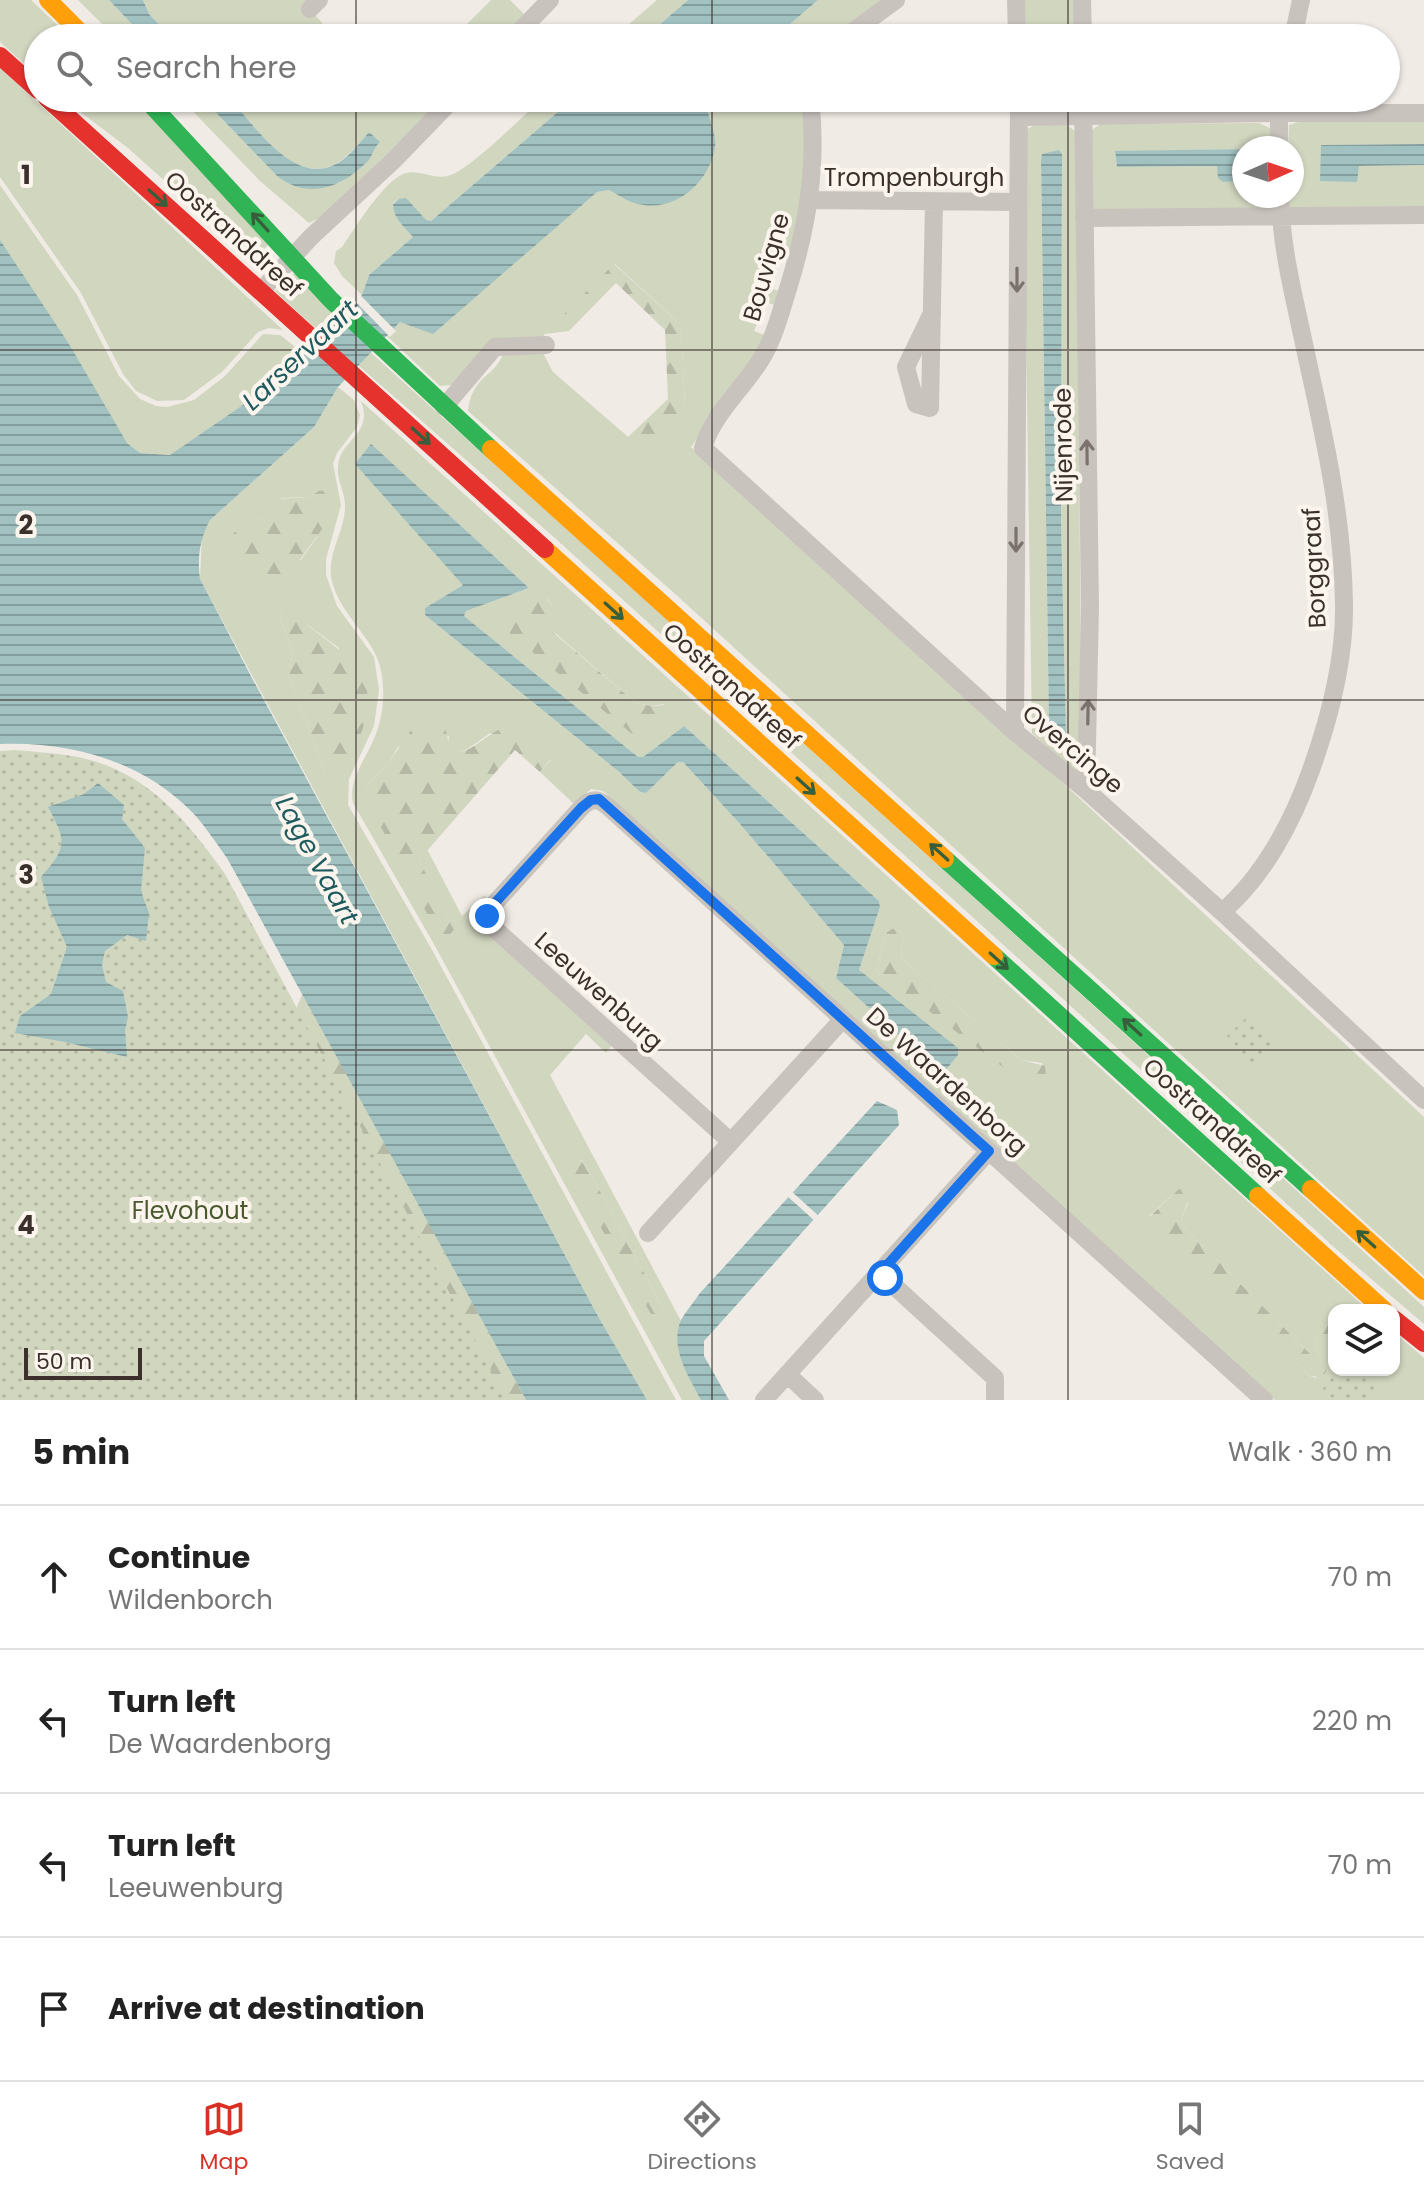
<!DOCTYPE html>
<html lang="en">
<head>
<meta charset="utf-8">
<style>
  body { margin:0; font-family:Poppins,sans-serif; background:#f2f2f2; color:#222 }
  .controls { position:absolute; right:24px; bottom:24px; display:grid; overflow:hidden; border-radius:16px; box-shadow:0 2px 6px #0004 }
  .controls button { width:72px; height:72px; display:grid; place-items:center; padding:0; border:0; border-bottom:2px solid #e0e0e0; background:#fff; color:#222; font:40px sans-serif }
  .compass { position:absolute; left:1232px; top:136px; width:72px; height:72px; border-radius:50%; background:#fff; box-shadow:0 2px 6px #0004; rotate:87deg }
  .scale { position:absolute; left:24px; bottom:20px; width:118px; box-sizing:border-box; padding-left:8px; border:4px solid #3b302b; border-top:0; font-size:22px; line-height:28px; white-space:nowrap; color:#3b302b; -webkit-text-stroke:6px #fbf5ee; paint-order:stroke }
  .stop { position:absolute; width:24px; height:24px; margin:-18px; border:6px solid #1a73e8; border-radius:50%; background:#fff }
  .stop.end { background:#1a73e8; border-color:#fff; box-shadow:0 2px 8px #0008 }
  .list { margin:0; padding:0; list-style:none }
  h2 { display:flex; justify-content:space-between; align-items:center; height:104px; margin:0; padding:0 32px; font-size:34px }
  h2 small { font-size:26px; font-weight:400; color:#767676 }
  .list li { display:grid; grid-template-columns:52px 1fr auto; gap:24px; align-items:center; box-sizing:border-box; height:144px; padding:0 32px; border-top:2px solid #e0e0e0 }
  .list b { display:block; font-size:30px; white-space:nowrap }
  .list p { margin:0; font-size:26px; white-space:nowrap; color:#767676 }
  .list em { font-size:26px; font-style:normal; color:#767676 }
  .icon { flex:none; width:44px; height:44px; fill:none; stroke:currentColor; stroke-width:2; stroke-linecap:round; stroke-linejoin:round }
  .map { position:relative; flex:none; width:1424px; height:1400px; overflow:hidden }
  .search { position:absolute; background:#fff; box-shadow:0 2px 6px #0004; left:24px; right:24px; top:24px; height:88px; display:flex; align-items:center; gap:20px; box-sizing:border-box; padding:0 28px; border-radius:44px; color:#767676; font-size:30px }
  .sheet { height:680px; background:#fff }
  nav { display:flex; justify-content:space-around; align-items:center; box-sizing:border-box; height:112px; border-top:2px solid #e0e0e0; background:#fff; font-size:22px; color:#767676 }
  nav a { display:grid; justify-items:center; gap:4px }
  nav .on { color:#d93025 }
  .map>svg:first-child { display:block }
  .grass { fill:#d1d6bf; fill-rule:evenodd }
  .forest { fill:url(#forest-firs) }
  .park { fill:url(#park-dots) }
  .water { fill:url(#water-rules) }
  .pier { fill:#f0ebe5 }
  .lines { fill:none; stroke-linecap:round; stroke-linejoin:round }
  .street { stroke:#c9c3be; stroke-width:18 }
  .fast { stroke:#30b455; stroke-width:18 }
  .slow { stroke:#ff9f0a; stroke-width:18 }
  .jam { stroke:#e5322d; stroke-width:18 }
  .oneway { stroke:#375e3a }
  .oneway2 { stroke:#7b726d }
  .route { stroke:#1a73e8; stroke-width:10 }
  .grid { fill:none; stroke:#3b302b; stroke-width:2; stroke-opacity:0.55 }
  .labels { text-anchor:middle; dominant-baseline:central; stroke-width:8; stroke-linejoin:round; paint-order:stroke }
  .street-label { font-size:24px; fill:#3b302b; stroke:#fbf5ee }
  .park-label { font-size:24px; fill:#4a5a2e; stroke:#fbf5ee }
  .water-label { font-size:26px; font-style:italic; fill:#1f5a5e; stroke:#fbf5ee }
  .grid-label { font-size:26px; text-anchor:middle; font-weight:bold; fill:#3b302b; stroke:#fbf5ee; stroke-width:8; stroke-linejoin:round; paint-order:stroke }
</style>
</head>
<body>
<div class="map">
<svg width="1424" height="1400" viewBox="0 0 1424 1400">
  <defs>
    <pattern id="forest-firs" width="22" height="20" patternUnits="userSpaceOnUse" patternTransform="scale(2)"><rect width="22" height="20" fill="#d1d6bf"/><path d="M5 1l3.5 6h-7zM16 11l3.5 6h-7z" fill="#b4b8a4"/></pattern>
    <pattern id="park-dots" width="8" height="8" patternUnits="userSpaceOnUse" patternTransform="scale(2)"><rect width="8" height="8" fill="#d1d6bf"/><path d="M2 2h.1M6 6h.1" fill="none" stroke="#b4b8a4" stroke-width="1.8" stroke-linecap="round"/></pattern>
    <pattern id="water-rules" width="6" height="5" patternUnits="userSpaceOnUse" patternTransform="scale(2)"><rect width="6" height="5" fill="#a1c2c1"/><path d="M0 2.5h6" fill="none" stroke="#849e9d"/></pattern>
  </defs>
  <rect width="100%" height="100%" fill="#f0ebe5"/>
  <path class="grass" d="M 0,0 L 31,0 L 71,38 L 38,38 L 38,76 L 0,42 Z
    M 78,0 L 109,0 L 145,38 L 116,38 Z
    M 143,0 L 307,0 L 304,3 L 336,38 L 172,38 L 149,14 Z
    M 491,0 L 510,0 L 526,16 L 504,38 L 453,38 Z
    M 657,0 L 688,0 L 644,38 L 613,38 Z
    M 818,0 L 885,0 L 837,38 L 774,38 Z
    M 1021,0 L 1075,0 L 1075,38 L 1021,38 Z
    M 0,68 L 283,330 L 269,328 L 258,332 L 222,372 L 184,400 L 157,401 L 136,391 L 123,374 L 81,293 L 0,177 Z
    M 62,98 L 134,98 L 270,243 L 253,260 L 128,148 Z
    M 180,98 L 202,98 L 277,176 L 339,183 C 361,167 380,161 369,132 C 360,142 349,156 337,163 C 294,188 256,126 229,98 L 445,98 L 325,215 L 309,223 L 260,181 Z
    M 544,98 L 574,98 L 431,221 L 426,221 L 399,199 L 393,203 C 393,218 404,227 413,237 L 369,275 L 362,295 L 342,276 L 334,263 L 336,251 L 342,247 C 354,230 385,178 406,173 C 425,169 437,185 459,171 C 487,153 518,120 544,98 Z
    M 708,98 L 804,98 L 808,169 L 792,263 L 780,259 L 771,288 L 783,293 L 778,306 L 765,302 L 754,331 L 765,335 L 751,363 L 691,447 L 997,722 L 1424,1117 L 1424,1276 L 673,592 L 468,411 C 472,375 495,377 503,354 L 542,351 L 553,372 L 641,448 L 685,407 L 681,325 L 615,264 L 544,334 L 543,340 L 493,340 L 452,385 L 440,386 L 386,335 L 400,322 L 596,192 L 609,190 L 627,200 L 713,130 L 707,116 Z
    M 1022,98 L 1076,98 L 1076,103 L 1067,110 L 1023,111 Z
    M 1298,122 L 1424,122 L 1424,144 L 1321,145 L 1359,166 L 1424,165 L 1424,208 L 1288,209 L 1287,196 L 1292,196 L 1292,148 L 1288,148 L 1289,125 Z
    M 1259,123 L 1272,129 L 1272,148 L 1115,152 L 1117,167 L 1218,166 L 1223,182 L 1244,181 L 1244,196 L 1272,196 L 1269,209 L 1091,209 L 1090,131 L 1101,124 Z
    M 1034,125 L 1067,125 L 1076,132 L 1082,779 L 1032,733 L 1023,132 ZM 1059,150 L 1062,155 L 1061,521 L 1066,734 L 1064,739 L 1060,739 L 1049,727 L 1041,161 Z
    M 0,185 L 77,295 L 119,376 L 140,399 L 156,406 L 167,407 L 194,400 L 225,376 L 263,334 L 280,335 L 304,354 L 262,392 L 171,455 L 140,453 L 127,443 L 0,240 Z
    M 295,273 L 337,318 L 323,335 L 275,291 Z
    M 370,352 L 564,527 L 556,539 L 358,365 Z
    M 338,387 L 354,400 L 360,415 L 357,427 L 337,453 L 333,464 L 341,505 L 326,559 L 326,575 L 337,606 L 374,657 L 379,690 L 374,726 L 349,779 L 348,805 L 431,948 L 676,1400 L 647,1400 L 599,1318 L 200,579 L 202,534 L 210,520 L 314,427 ZM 310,497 L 317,537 L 300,561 L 281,498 ZM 282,612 L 309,626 L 339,648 L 325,772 L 289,676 L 293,650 L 280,618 Z
    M 361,401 L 1368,1310 L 1334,1310 L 1334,1370 L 1394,1370 L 1394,1332 L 1424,1358 L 1424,1400 L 1275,1400 L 603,791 L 591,789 L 574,804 L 540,772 L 551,760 L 490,733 C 480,740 443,772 449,736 L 398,747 L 389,762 L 364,789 L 454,930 L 420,863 L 419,860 L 427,849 L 462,916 L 484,896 L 489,900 C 480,907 475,915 481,926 L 612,1045 L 606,1053 L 586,1034 L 550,1075 L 681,1321 C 675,1354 686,1371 701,1400 L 682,1400 L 435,946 L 353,803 C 348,781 365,760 373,741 C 381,724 384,705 383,687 C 383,642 346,625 333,585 C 324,557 344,535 345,508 C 346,493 336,480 338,466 C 340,439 374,435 361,401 ZM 371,445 L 529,588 L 466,611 L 464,616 L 638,757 L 643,757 L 684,726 L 879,901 L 880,907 L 859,970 L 942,1073 L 836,978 L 844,945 L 740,824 L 683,762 L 678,762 L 646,793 L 640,792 L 618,771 L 425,615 L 425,608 L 463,585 ZM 547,598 L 554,609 L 554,632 L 636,703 L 651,706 L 664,704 L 638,739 L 496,617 ZM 894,928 L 905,935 L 901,948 L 902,959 L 1021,1060 L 1042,1063 L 1039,1088 L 1032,1088 L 876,971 L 887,932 ZM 580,1160 L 584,1162 L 663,1308 L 654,1316 ZM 1180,1188 L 1188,1203 L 1181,1220 L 1183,1226 L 1311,1355 L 1316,1352 L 1318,1319 L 1316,1378 L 1310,1376 L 1149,1216 Z
    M 1160,1066 L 1228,1128 L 1218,1141 L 1149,1077 Z"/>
  <path class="forest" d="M 614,264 L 681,325 L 685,407 L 641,449 L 628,437 L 668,399 L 665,330 L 616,283 L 569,331 L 544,334 Z
    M 326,490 L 330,492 L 325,525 L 288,576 L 277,582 L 267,582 L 233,554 L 230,540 L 234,533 L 276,499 L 310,497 L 319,491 Z
    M 564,527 L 1160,1066 L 1149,1077 L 556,539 Z
    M 545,596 L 554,609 L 554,633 L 636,703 L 651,706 L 668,705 L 676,717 L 647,739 L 638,739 L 495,621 L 496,617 Z
    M 282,612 C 297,616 311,628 324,638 C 389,685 371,714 341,777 L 334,779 L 325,772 L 289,676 L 293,650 L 280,618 Z
    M 432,714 C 453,725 442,742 456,752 C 476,752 489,728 514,725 L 551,759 L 540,772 L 515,750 L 419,860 L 454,930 L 445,939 L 441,940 L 364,795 L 364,789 L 389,762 L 414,726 Z
    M 894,928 L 905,935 L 901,948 L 902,959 L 1021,1060 L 1045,1066 L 1046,1077 L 1039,1088 L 1032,1089 L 876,971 L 887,932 Z
    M 303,993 L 526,1400 L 311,1400 L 290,1023 Z
    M 1228,1128 L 1424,1307 L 1424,1324 L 1335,1248 L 1218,1141 Z
    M 577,1160 L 584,1162 L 663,1308 L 658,1316 L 651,1314 L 567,1169 L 567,1165 Z
    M 1180,1188 L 1189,1198 L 1181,1220 L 1183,1226 L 1311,1355 L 1316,1352 L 1318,1319 L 1324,1316 L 1330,1318 L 1326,1371 L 1323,1377 L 1310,1376 L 1149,1217 Z"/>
  <path class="park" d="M 16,750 C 35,752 54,753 72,756 C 144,768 185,818 225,874 L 507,1400 L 0,1400 L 0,751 Z
    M 1249,1015 L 1275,1043 L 1252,1064 L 1227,1036 Z
    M 1338,1370 L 1354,1370 L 1377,1388 L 1368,1400 L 1335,1400 L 1322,1390 Z"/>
  <path class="water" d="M 109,0 L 143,0 L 149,14 L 172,38 L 145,38 Z
    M 688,0 L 818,0 L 774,38 L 644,38 Z
    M 202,98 L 229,98 C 256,126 294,188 338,163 C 350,156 360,142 369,132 L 380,142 C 373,148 373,156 367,162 C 341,188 308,200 277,176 Z
    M 574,98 L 708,98 C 704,115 717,129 715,147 C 710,181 678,210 644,205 C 631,204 620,196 609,190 L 597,192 L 433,334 L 400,322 L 338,387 L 314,427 L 210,520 C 200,538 197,558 200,579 L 253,680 L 599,1318 L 647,1400 L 526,1400 L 227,858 C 216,843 206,827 193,813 C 143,761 70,741 0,744 L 0,240 L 69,344 L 127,443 L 140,453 L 170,455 L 262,392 L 298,361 L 362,295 L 369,275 L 413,237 C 404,227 393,218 393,204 L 399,199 L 406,198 L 426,220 L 431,221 Z
    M 1424,144 L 1424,165 L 1359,166 L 1357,182 L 1320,181 L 1321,145 Z
    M 1244,149 L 1244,181 L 1223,182 L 1218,178 L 1217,166 L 1117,167 L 1115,151 Z
    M 1059,150 L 1062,154 L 1061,521 L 1066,734 L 1064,739 L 1060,739 L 1049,728 L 1041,161 L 1042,154 Z
    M 371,444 L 529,588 L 466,611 L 464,616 L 638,757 L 643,757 L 684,726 L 879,901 L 880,907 L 859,970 L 958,1048 L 958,1055 L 944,1072 L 940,1072 L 836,978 L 844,945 L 740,824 L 683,762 L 678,762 L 646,793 L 640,792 L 618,771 L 425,615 L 425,608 L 463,585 L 355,464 Z
    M 98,783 L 124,805 L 122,819 L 145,848 L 141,891 L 149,913 L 146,941 L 127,935 L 105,951 L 102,965 L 106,982 L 123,991 L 128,1017 L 125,1031 L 127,1057 L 65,1042 L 15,1033 L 20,1016 L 51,994 L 67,947 L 49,907 L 41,877 C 67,847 67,842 48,807 L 84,794 Z
    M 877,1101 L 897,1110 L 899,1125 L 704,1341 L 704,1356 L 729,1400 L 701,1400 C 689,1377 669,1347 681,1320 C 686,1311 694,1302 700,1293 Z"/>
  <path class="pier" d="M 358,293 L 396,331 L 390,337 L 352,298 Z
    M 790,1190 L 820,1217 L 816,1222 L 786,1195 Z"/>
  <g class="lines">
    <path class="street" d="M 1016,0 L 1017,38
      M 1082,0 L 1083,38
      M 310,9 L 319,0
      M 513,38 L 550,0
      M 844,38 L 896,0
      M 1293,38 L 1301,0
      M 810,98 C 818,166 807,228 787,292 C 780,315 773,341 760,361 C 741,391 713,414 703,448 L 1015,732 L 1086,790 L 1222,912 L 1424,1100
      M 1083,98 L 1090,607 L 1086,790
      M 1020,117 L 1279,113 L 1424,113
      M 1279,148 L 1279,113 L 1281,98
      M 809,200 L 1018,202
      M 1084,218 L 1424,215
      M 261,291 L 311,237 L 393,161 L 454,98
      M 932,313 L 906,367 L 916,404 L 930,408 L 934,201
      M 444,407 L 495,347 L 546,345
      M 1015,732 L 1019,98
      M 1222,912 C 1264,876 1293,821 1311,770 C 1330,717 1345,660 1344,604 C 1343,520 1325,439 1307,358 C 1296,304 1281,251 1280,196
      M 731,1142 L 496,930 L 487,919 L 494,904 L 581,808 C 594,795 601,800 613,811 L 1264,1400
      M 648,1233 L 843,1019
      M 880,1273 L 995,1378 L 995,1398
      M 787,1374 L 815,1400
      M 764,1400 L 989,1151"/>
    <path class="fast" d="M 145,98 L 331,300 L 491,449
      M 945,859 L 1311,1189
      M 994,956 L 1258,1196"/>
    <path class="slow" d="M 48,0 L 86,38
      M 491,449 L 945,859
      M 545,549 L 994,956
      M 1311,1189 L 1424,1291
      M 1258,1196 L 1384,1310"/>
    <path class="jam" d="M 0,56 L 38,90
      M 47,98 L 545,549
      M 1394,1319 L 1424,1343"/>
  </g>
  <defs><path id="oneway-shaft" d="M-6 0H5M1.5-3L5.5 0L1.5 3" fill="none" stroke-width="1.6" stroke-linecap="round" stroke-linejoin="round" transform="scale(2)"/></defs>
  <g class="oneway">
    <use href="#oneway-shaft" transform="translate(158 198) rotate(42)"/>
    <use href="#oneway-shaft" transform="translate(260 222) rotate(-132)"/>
    <use href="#oneway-shaft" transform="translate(421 436) rotate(42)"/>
    <use href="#oneway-shaft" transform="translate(614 611) rotate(42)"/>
    <use href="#oneway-shaft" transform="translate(806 786) rotate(42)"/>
    <use href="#oneway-shaft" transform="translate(939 852) rotate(-138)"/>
    <use href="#oneway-shaft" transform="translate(999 961) rotate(42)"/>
    <use href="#oneway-shaft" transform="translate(1132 1027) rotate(-138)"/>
    <use href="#oneway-shaft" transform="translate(1366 1239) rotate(-138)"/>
  </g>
  <g class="oneway2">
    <use href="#oneway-shaft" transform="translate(1017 280) rotate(90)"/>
    <use href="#oneway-shaft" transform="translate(1087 452) rotate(-91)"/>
    <use href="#oneway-shaft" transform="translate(1016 540) rotate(90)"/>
    <use href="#oneway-shaft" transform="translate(1088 712) rotate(-89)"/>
  </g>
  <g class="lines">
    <path class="route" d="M 487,916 L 494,904 L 581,808 L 591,800 L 599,799 L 971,1135 L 989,1151 L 880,1273 L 885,1278"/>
  </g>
  <path class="grid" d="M 356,0 L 356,38M 712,0 L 712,38M 1068,0 L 1068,38M 356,98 L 356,1400M 712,98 L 712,1400M 1068,98 L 1068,1400M 0,350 L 1424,350M 0,700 L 1424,700M 0,1050 L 1424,1050"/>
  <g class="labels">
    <g class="street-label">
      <text x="914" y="177">Trompenburgh</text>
      <text transform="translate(234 234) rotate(42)">Oostranddreef</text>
      <text transform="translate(766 267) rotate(-74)">Bouvigne</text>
      <text transform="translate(1063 445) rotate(-91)">Nijenrode</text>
      <text transform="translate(1314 568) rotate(-93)">Borggraaf</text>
      <text transform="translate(732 686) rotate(42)">Oostranddreef</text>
      <text transform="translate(1073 749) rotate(40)">Overcinge</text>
      <text transform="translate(599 991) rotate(42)">Leeuwenburg</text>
      <text transform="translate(947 1081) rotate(42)">De Waardenborg</text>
      <text transform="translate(1212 1121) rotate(42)">Oostranddreef</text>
    </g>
    <g class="park-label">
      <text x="190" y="1210">Flevohout</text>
    </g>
    <g class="water-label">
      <text transform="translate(300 355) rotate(-43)">Larservaart</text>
      <text transform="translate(317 860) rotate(61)">Lage Vaart</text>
    </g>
  </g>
  <g class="grid-label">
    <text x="26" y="184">1</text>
    <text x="26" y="534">2</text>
    <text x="26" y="884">3</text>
    <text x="26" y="1234">4</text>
  </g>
</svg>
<div class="controls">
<button><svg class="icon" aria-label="layers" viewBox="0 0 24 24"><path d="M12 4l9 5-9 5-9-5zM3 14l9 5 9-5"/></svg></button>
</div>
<svg class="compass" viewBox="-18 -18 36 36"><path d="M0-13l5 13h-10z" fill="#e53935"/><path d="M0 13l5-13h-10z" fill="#767676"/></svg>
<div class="scale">50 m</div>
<div class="stop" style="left:885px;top:1278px"></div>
<div class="stop end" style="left:487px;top:916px"></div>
<div class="search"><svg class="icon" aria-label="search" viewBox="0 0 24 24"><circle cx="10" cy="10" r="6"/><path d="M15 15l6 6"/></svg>Search here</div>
</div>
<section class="sheet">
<h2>5 min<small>Walk · 360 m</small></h2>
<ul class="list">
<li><svg class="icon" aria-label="ahead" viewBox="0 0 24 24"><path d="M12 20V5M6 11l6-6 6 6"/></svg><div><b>Continue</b><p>Wildenborch</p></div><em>70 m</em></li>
<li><svg class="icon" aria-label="left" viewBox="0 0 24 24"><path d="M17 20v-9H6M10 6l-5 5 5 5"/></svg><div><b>Turn left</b><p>De Waardenborg</p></div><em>220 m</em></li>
<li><svg class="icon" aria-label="left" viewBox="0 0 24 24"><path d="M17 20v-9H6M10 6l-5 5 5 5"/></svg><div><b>Turn left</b><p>Leeuwenburg</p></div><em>70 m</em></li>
<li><svg class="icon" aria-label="arrive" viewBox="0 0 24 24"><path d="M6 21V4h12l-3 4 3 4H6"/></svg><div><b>Arrive at destination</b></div></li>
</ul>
</section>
<nav>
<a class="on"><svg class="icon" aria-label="map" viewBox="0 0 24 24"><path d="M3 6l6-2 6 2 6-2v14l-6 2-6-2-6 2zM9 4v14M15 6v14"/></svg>Map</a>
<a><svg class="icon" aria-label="directions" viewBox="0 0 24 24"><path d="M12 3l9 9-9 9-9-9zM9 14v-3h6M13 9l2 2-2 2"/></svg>Directions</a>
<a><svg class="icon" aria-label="saved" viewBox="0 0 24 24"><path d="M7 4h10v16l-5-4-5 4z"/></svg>Saved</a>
</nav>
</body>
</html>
